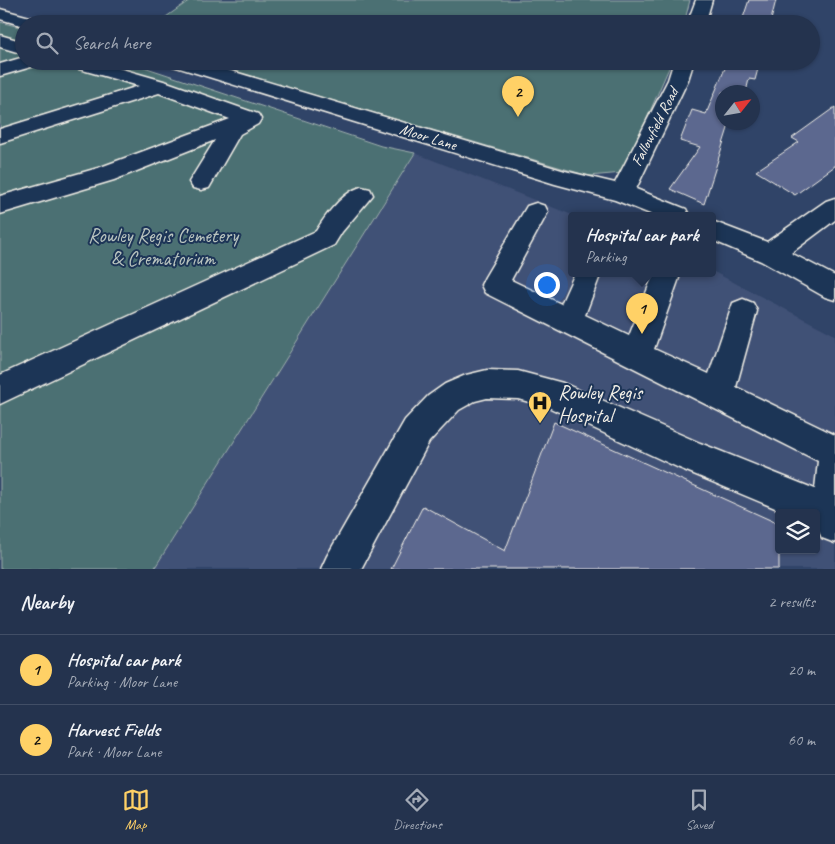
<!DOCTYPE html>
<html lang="en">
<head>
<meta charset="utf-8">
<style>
  body { margin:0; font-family:Caveat,sans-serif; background:#303f58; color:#f1f3f6 }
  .controls { position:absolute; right:15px; bottom:15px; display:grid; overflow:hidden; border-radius:5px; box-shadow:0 1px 4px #0004 }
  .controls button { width:45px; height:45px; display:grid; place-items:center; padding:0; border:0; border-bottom:1px solid #414e66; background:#24334e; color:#f1f3f6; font:25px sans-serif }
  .compass { position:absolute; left:715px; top:85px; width:45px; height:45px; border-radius:50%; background:#24334e; box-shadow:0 1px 4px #0004; rotate:59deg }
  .you { position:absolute; left:546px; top:284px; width:18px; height:18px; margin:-12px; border:4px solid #fff; border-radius:50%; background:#1a73e8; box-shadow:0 0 0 8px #1a73e833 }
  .badge { display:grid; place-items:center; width:32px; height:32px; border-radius:50%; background:#ffd166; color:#111; font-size:16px; font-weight:700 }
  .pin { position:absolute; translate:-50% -41px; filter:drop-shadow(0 1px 2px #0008) }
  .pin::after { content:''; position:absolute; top:26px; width:18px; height:15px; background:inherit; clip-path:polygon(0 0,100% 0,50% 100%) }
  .popup { position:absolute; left:568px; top:212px; width:148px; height:65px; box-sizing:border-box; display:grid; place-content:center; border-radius:5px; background:#24334e; filter:drop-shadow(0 1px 4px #0005); font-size:16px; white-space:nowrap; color:#a3aab6 }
  .popup b { font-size:19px; color:#f1f3f6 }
  .popup::after { content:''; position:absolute; left:50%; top:100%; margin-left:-10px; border:10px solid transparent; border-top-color:#24334e }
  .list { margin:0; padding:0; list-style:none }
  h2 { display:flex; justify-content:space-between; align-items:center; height:65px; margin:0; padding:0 20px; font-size:21px }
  h2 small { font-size:16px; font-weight:400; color:#a3aab6 }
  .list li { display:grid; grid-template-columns:32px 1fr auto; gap:15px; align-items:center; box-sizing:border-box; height:70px; padding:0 20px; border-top:1px solid #414e66 }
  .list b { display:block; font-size:19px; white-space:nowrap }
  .list p { margin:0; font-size:16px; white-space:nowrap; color:#a3aab6 }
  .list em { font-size:16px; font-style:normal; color:#a3aab6 }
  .icon { flex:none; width:28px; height:28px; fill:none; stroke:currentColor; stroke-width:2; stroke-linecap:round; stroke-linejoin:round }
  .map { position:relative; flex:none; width:835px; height:569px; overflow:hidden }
  .search { position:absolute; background:#24334e; box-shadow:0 1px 4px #0004; left:15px; right:15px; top:15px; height:55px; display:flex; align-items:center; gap:12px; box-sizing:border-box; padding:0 18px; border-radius:28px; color:#a3aab6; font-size:19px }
  .sheet { height:205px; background:#24334e }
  nav { display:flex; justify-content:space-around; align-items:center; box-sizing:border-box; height:70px; border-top:1px solid #414e66; background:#24334e; font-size:14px; color:#a3aab6 }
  nav a { display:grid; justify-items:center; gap:2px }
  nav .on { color:#ffd166 }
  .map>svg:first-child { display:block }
  .built { fill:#415176; fill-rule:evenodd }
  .green { fill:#4b7073; stroke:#a0b0ae }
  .building { fill:#5c678f; stroke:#f4f1e8 }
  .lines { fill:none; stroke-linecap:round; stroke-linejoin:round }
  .minor-casing { stroke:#f4f1e8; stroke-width:3 }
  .minor { fill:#1d3557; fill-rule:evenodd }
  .labels { text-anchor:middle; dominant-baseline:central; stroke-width:4; stroke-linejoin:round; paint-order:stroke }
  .far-street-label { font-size:16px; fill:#f4f1e8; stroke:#1d3557 }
  .park-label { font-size:20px; fill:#b9c4bf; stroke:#1d3557 }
  .poi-label { font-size:20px; fill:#f4f1e8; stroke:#1d3557; text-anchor:start }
</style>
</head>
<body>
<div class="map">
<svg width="835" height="569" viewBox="0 0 835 569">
  <rect width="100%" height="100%" fill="#304468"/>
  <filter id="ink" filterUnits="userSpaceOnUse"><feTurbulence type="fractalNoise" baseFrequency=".02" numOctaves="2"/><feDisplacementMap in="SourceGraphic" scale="10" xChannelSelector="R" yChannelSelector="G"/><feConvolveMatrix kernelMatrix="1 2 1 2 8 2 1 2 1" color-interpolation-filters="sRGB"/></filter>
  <g filter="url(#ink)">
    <path class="built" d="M 415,153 L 572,215 L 572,273 L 712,273 L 712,271 L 835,335 L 835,569 L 154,569 ZM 779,513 L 816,513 L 816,550 L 779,550 Z"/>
    <path class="green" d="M 190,0 L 690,0 L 684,24 L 156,24 Z
      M 0,22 L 24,28 L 24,61 L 126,61 L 381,146 L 415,153 L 154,569 L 0,569 Z
      M 198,61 L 672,61 L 623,173 L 589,176 Z"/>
    <path class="building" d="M 749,0 L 776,0 L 770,24 L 741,24 Z
      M 728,61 L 760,61 L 755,80 L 749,79 L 746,92 L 722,92 L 722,122 L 730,122 L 704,204 L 670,189 L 700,147 L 680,141 L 692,110 L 706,114 Z
      M 835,107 L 835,166 L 795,195 L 756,171 L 799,142 L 792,138 Z
      M 554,422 L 779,524 L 779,569 L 391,569 L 423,506 L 505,551 Z"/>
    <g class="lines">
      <g class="minor-casing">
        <path id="minor" d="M 696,0 L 712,0 L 705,24 L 687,24 Z
          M 0,9 L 41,20 L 44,24 L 24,24 L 24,26 L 0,19 Z
          M 0,35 L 24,42 L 24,54 L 0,47 Z
          M 24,57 L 24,61 L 40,61 L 38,65 L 0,76 L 0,64 Z
          M 63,61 L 94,61 L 167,82 L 258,114 L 261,119 L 258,124 L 240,134 L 209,188 L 201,190 L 193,188 L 189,182 L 215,140 L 114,180 L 0,214 L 0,196 L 98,168 L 230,119 L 159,93 L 0,143 L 0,129 L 139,86 L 65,65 Z
          M 168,61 L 198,61 L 565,171 L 615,183 L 668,80 L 674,61 L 694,61 L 688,80 L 636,189 L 686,209 L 689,215 L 653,215 L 615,200 L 555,184 L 170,65 Z
          M 361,187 L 370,189 L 373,195 L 342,232 L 334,245 L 0,404 L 0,375 L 316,231 C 326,215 343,192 361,187 Z
          M 835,198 L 835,220 L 791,253 L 835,276 L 835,300 L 825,297 L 761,261 L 712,240 L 712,221 L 767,242 L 826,201 Z
          M 536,203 L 545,206 L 548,212 L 511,280 L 561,304 L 575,273 L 601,273 L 585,315 L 629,336 L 654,273 L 676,273 L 679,278 L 654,349 L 709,374 L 733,303 L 743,299 L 753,303 L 757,311 L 736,387 L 835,435 L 835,543 L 822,538 L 816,525 L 816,513 L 787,513 L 677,467 L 548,407 L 518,399 L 487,398 L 475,401 L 459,410 L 429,442 L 361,569 L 321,569 L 327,556 L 405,420 L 428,396 L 445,384 L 466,375 L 487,370 L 518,371 L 563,383 L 700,443 L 815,489 L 818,461 L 485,293 L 481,285 L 485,277 L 527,206 Z"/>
      </g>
      <use href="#minor" class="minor"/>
    </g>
  </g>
  <defs>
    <g id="hospital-pin" transform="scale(1.25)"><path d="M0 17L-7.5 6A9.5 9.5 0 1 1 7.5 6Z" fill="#ffd166" stroke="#1d3557"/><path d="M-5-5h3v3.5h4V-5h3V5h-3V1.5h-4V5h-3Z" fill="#111"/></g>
  </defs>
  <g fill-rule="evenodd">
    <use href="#hospital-pin" x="540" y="403"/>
  </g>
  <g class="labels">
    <g class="far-street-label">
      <text transform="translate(655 127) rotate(-63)">Fallowfield Road</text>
      <text transform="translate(428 137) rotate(17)">Moor Lane</text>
    </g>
    <g class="park-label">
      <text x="163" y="235">Rowley Regis Cemetery<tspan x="163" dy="23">&amp; Crematorium</tspan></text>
    </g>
    <g class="poi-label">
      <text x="558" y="392">Rowley Regis<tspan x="558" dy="23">Hospital</tspan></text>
    </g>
  </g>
</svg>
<div class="controls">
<button><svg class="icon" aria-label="layers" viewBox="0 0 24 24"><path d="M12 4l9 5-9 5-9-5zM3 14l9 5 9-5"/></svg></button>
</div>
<svg class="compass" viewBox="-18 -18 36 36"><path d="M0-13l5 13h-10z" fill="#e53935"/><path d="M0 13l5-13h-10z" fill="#a3aab6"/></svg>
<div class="you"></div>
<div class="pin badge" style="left:642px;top:334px">1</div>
<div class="popup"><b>Hospital car park</b>Parking</div>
<div class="pin badge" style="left:518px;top:117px">2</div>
<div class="search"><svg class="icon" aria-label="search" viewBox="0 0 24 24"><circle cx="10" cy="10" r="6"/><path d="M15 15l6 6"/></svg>Search here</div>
</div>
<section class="sheet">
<h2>Nearby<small>2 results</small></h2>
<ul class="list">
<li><span class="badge">1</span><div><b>Hospital car park</b><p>Parking · Moor Lane</p></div><em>20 m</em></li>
<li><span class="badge">2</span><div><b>Harvest Fields</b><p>Park · Moor Lane</p></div><em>60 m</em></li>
</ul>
</section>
<nav>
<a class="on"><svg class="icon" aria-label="map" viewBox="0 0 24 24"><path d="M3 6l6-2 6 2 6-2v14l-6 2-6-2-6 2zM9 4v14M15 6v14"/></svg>Map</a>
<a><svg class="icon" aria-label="directions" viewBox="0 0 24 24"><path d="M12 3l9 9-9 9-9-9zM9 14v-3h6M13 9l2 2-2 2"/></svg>Directions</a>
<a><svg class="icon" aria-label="saved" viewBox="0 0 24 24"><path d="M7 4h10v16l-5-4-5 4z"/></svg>Saved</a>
</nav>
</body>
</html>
